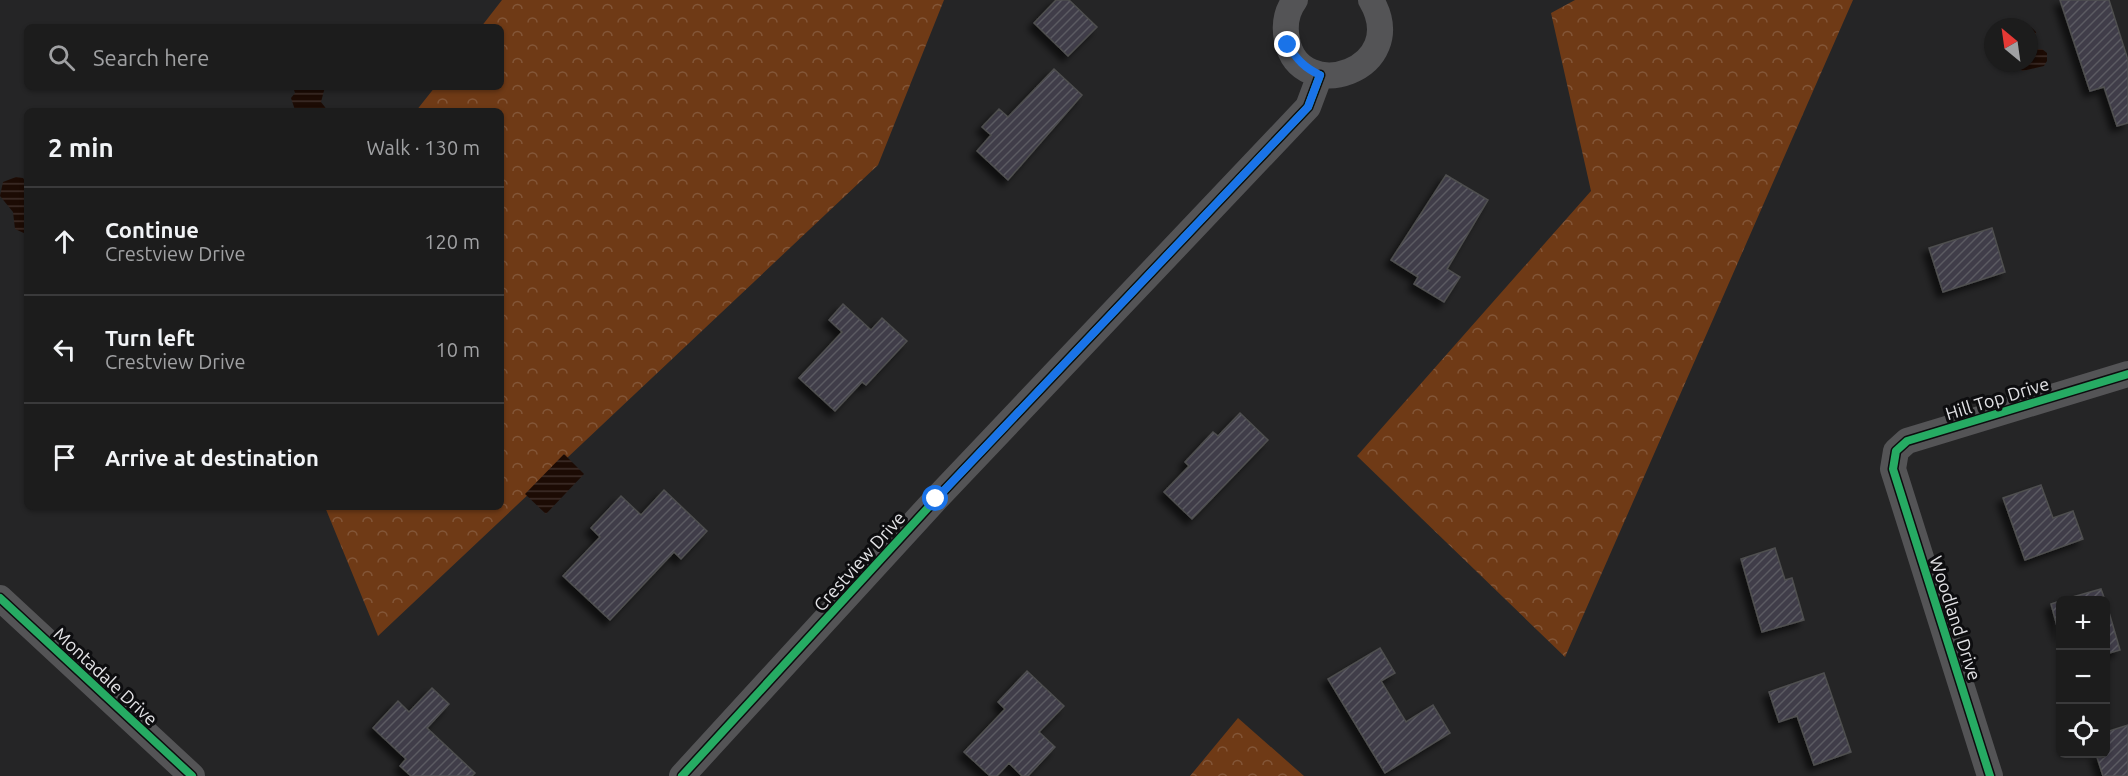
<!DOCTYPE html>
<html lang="en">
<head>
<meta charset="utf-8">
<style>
  body { margin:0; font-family:Ubuntu,sans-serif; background:#252525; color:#f1f3f6 }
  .controls { position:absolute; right:18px; bottom:18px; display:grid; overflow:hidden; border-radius:9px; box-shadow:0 2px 4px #0004 }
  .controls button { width:54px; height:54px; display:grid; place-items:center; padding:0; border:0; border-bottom:2px solid #3a3a3b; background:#1c1c1c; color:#f1f3f6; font:30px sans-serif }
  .compass { position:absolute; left:1984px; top:18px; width:54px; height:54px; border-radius:50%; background:#1c1c1c; box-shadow:0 2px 4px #0004; rotate:331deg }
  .stop { position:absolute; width:18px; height:18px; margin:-14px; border:4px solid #1a73e8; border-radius:50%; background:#fff }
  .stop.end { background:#1a73e8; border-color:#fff; box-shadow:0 2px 6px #0008 }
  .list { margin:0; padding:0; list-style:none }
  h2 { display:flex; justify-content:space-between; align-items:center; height:78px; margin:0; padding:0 24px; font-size:26px }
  h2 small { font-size:20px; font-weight:400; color:#a0a1a3 }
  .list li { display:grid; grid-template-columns:39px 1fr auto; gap:18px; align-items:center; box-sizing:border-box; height:108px; padding:0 24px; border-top:2px solid #3a3a3b }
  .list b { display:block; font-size:22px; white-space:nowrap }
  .list p { margin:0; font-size:20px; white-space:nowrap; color:#a0a1a3 }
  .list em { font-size:20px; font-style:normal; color:#a0a1a3 }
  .icon { flex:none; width:33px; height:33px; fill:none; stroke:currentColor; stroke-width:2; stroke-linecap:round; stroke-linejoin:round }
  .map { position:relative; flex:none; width:2128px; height:776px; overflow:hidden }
  .search { position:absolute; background:#1c1c1c; box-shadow:0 2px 4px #0004; left:24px; top:24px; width:480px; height:66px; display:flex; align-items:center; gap:15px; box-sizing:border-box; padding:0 21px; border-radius:9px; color:#a0a1a3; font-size:22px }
  .panel { position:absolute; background:#1c1c1c; box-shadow:0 2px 4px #0004; left:24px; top:108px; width:480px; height:402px; border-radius:9px }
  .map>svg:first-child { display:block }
  .forest { fill:url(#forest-crowns) }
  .water { fill:url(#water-rules) }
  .building { fill:url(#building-hatch); stroke:#4f4f50; stroke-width:1.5; filter:url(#shadow) }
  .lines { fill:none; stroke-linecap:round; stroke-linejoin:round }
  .minor { stroke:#545456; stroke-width:26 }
  .cycleway-casing { stroke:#0d0d0f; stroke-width:11 }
  .cycleway { stroke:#26ab63; stroke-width:8 }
  .route { stroke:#1a73e8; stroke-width:8 }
  .labels { text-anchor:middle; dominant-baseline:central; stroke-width:6; stroke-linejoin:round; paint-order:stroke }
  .street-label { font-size:18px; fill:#e3e3e6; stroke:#0d0d0f }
</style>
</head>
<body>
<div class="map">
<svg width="2128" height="776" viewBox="0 0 2128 776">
  <defs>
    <pattern id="forest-crowns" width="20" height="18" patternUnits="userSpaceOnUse" patternTransform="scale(1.5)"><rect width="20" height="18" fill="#6f3a16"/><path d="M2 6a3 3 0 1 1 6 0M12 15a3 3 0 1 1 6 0" fill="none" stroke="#835638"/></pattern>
    <pattern id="water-rules" width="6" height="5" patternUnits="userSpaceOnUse" patternTransform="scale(1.5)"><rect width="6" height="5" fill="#1c0b04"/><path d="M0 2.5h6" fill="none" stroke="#3d2e29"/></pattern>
    <pattern id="building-hatch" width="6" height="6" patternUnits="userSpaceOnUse" patternTransform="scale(1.5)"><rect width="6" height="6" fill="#3f3e48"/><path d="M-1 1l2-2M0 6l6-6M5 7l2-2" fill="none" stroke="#5b5a62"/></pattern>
    <filter id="shadow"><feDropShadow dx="-5.5" dy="5.5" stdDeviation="3" flood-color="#0009"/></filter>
  </defs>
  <rect width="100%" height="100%" fill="#252526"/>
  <path class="forest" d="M 502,0 L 944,0 L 878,165 L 378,636 L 325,507 L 501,507 L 501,111 L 416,111 L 435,87 L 501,87 L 501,27 L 481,27 Z
    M 1575,0 L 1853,0 L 1565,657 L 1357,456 L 1591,191 L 1551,13 Z
    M 1238,718 L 1304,776 L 1190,776 Z"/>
  <path class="water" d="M 2020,25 L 2029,25 L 2036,32 L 2035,49 L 2042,49 L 2047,53 L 2047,61 L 2044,66 L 2022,71 L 2015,63 L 2029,63 L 2029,27 Z
    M 293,87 L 325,87 L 321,102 L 328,111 L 295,110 L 291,98 L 295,93 Z
    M 16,177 L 23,178 L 27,184 L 26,234 L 15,229 L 13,212 L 0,196 L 3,182 Z
    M 564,454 L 584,474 L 546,514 L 525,494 Z"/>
  <path class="building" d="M 1056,0 L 1069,0 L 1097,27 L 1068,56 L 1034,23 Z
    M 2060,0 L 2109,0 L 2128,60 L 2128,123 L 2117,126 L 2104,87 L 2090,91 Z
    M 1054,69 L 1082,95 L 1008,180 L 977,151 L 991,135 L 982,127 L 999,109 L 1008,117 Z
    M 1446,175 L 1488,200 L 1447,269 L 1460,277 L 1444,302 L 1414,284 L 1418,277 L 1391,260 Z
    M 1992,228 L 2005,272 L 1943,292 L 1929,248 Z
    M 843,304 L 871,330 L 882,318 L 907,341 L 866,385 L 862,382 L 835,411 L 799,378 L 842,332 L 829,320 Z
    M 1240,413 L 1268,440 L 1192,519 L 1164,492 L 1189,466 L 1185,462 L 1213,432 L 1218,436 Z
    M 2041,485 L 2053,518 L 2073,511 L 2083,539 L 2025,560 L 2003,498 Z
    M 664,490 L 707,531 L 681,559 L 674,552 L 610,620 L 563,576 L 600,537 L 591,528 L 621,496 L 641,515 Z
    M 1775,548 L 1785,580 L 1792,578 L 1804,620 L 1762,632 L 1741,559 Z
    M 2101,589 L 2105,600 L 2062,600 Z
    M 2060,601 L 2060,637 L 2051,604 Z
    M 2106,602 L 2120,650 L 2106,654 Z
    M 1380,648 L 1395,673 L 1381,681 L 1406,722 L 1433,705 L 1450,733 L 1385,773 L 1328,679 Z
    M 1027,671 L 1064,706 L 1039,732 L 1055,747 L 1028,776 L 1022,776 L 1009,763 L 997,776 L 990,776 L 964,752 L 1005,709 L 998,702 Z
    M 1824,673 L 1851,752 L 1814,765 L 1797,716 L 1779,722 L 1769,692 Z
    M 432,688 L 449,704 L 427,728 L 475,773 L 472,776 L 411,776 L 400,766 L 406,759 L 373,728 L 398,701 L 409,712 Z
    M 2128,725 L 2128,776 L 2103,776 L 2096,754 L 2106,754 L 2106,732 Z"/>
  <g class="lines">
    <path class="minor" d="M 1295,0 C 1286,12 1284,25 1287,40 C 1300,107 1412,70 1371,0
      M 0,598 L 192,776
      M 682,776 L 936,499 L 1308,107 L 1320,75
      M 1990,776 L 1893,469 L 1896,451 L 1907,441 L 2128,374"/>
    <g class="cycleway-casing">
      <path id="cycleway" d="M 0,598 L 192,776
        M 682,776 L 936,499 L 1308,107 L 1320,75
        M 1990,776 L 1893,469 L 1896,451 L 1907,441 L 2128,374"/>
    </g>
    <use href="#cycleway" class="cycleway"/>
  </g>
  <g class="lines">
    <path class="route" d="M 936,499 L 1308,107 L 1320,75 C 1305,68 1297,60 1288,45"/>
  </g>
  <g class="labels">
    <g class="street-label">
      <text transform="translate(1997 398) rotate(-17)">Hill Top Drive</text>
      <text transform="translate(859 561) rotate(-48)">Crestview Drive</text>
      <text transform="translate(1956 618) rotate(72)">Woodland Drive</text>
      <text transform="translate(106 676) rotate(43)">Montadale Drive</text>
    </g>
  </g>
</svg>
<div class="controls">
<button>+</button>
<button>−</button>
<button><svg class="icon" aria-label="locate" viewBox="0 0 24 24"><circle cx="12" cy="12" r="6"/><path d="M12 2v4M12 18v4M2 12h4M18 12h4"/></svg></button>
</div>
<svg class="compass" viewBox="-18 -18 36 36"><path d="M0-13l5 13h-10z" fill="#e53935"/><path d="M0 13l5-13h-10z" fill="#a0a1a3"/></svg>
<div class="stop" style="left:936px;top:499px"></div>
<div class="stop end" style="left:1288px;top:45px"></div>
<div class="search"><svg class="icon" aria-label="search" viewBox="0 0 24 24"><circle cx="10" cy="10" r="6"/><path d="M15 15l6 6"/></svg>Search here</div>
<section class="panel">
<h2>2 min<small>Walk · 130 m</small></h2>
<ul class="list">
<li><svg class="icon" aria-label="ahead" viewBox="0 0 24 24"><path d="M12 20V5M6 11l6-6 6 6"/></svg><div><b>Continue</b><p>Crestview Drive</p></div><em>120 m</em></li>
<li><svg class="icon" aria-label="left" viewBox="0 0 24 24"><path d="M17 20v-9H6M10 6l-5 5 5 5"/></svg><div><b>Turn left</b><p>Crestview Drive</p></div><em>10 m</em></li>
<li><svg class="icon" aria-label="arrive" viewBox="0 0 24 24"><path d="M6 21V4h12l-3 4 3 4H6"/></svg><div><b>Arrive at destination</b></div></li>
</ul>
</section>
</div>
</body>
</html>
